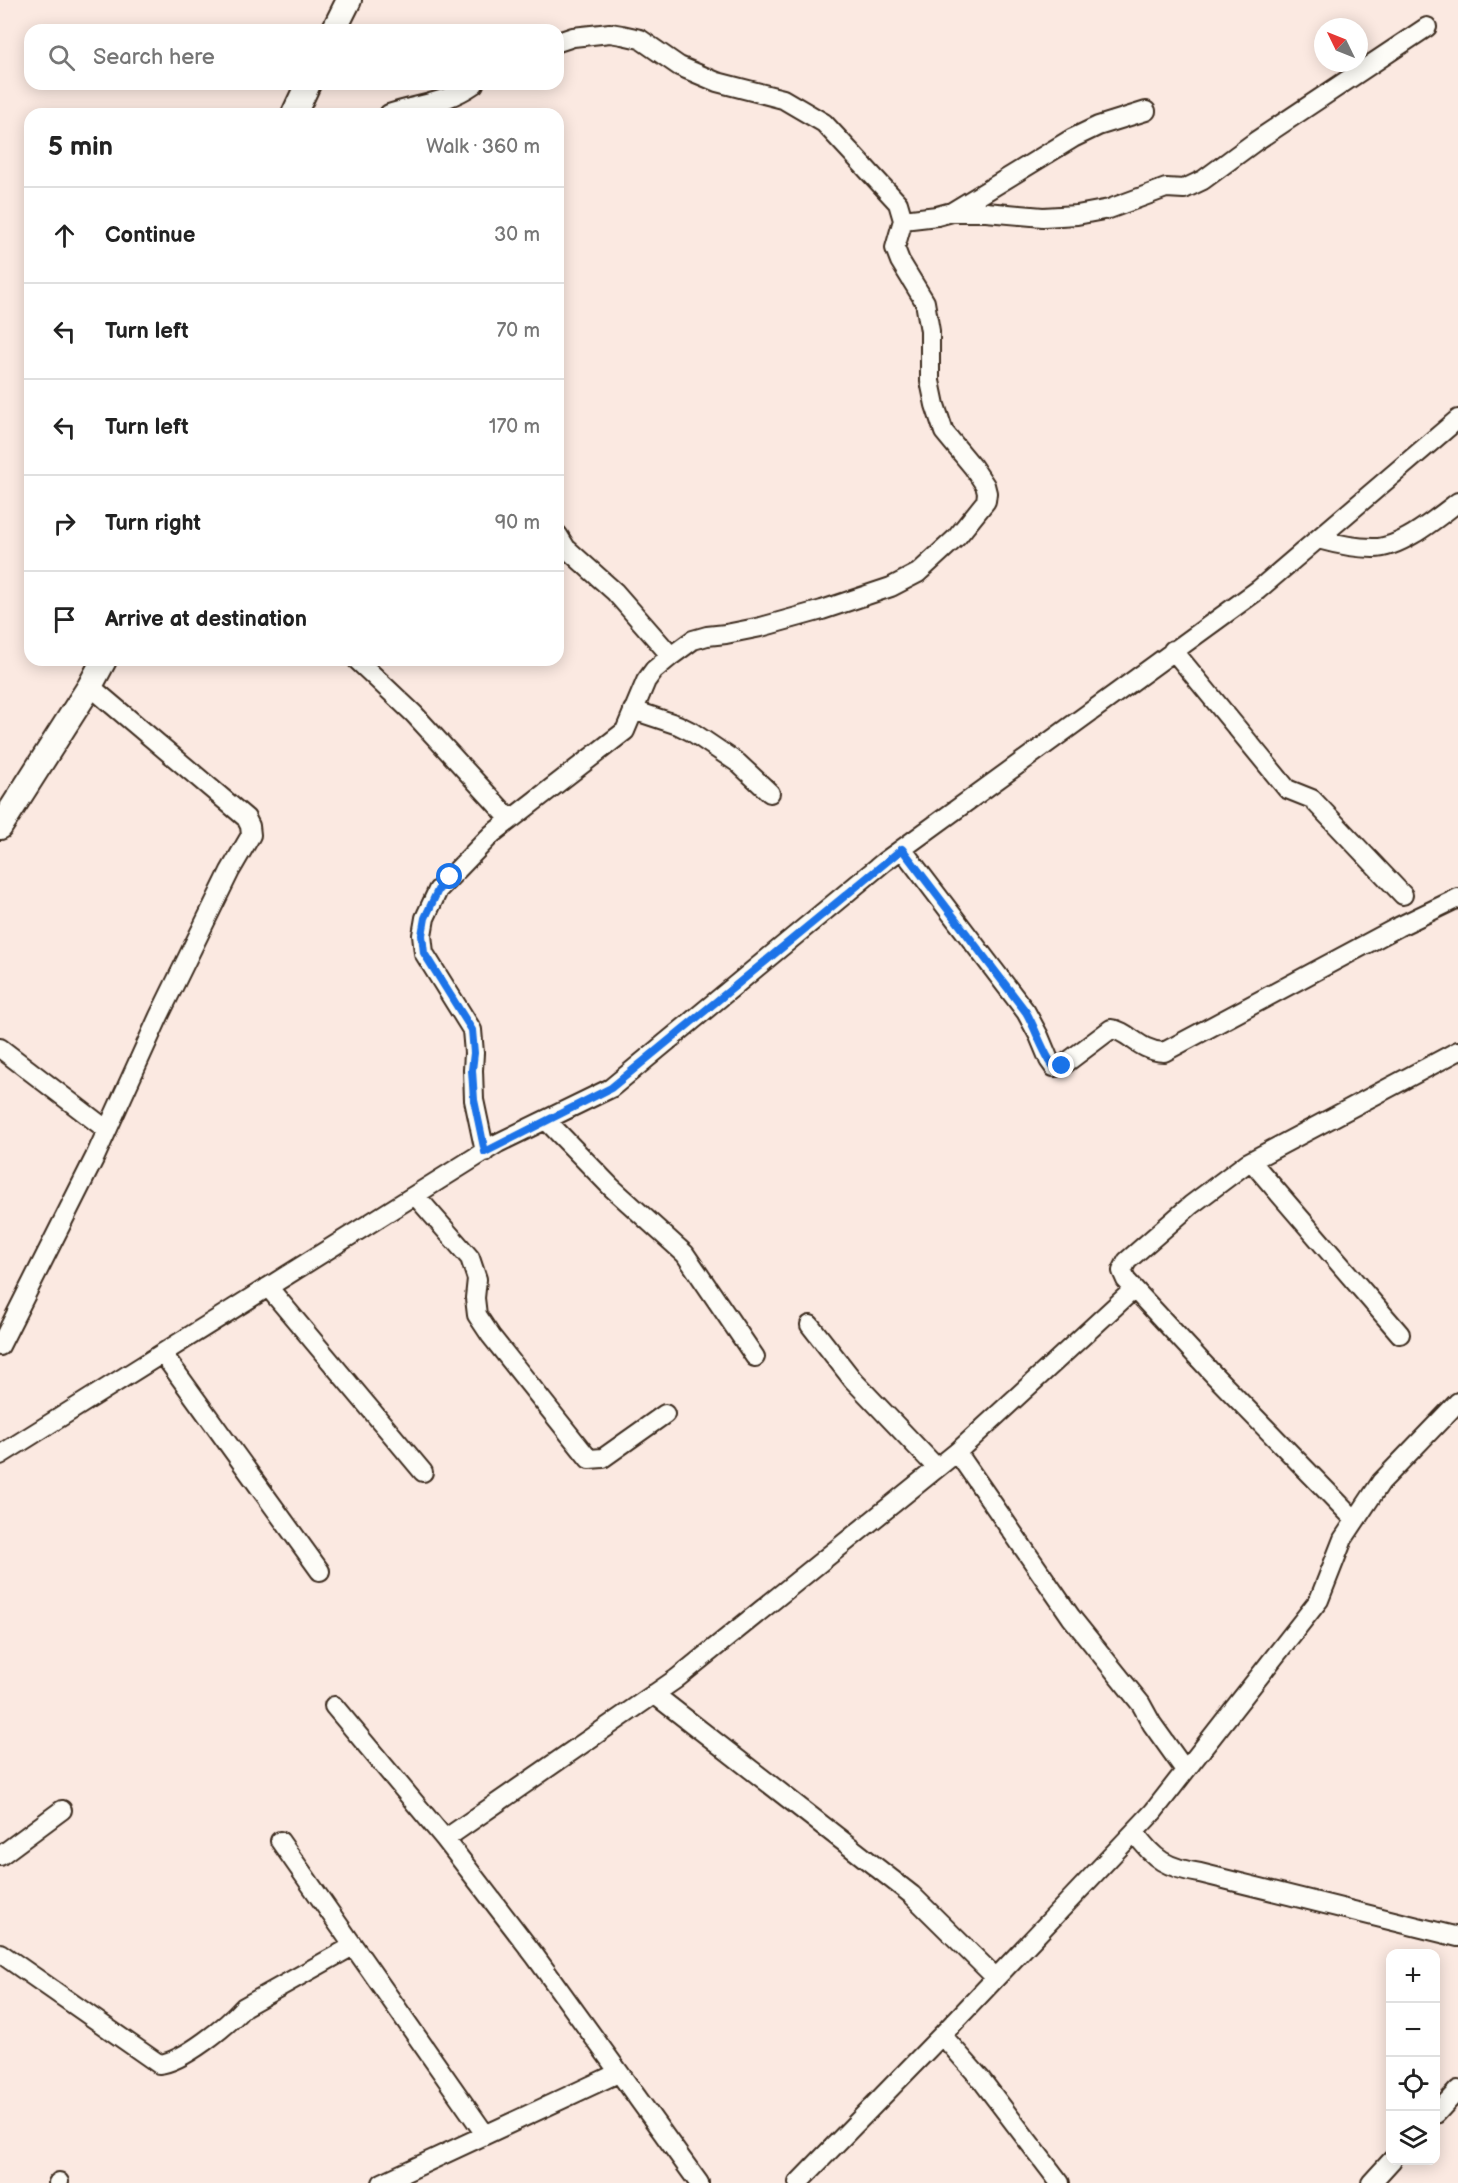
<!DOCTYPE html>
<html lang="en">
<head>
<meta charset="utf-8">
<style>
  body { margin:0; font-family:"Balsamiq Sans",sans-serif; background:#f6f6f6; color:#222 }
  .controls { position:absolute; right:18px; bottom:18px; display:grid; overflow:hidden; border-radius:12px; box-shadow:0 3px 15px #0003 }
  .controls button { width:54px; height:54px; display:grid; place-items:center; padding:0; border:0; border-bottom:2px solid #e0e0e0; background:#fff; color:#222; font:30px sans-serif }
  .compass { position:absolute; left:1314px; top:18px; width:54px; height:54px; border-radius:50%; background:#fff; box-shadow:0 3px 15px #0003; rotate:313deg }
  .stop { position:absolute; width:18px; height:18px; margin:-14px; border:4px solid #1a73e8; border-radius:50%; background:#fff }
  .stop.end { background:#1a73e8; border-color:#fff; box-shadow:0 2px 6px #0008 }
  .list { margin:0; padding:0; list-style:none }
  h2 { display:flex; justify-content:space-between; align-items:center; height:78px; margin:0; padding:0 24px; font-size:26px }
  h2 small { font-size:20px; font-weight:400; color:#767676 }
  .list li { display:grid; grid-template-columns:39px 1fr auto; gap:18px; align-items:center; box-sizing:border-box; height:96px; padding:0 24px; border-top:2px solid #e0e0e0 }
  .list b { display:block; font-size:22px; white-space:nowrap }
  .list em { font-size:20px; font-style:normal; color:#767676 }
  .icon { flex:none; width:33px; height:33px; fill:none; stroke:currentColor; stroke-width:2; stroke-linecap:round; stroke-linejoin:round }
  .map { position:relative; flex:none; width:1458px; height:2183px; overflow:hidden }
  .search { position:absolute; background:#fff; box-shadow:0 3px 15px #0003; left:24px; top:24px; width:540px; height:66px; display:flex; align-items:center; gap:15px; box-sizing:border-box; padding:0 21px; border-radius:18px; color:#767676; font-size:22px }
  .panel { position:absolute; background:#fff; box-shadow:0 3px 15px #0003; left:24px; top:108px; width:540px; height:558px; border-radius:18px }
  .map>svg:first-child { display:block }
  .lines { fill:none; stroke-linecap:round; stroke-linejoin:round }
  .street-casing { stroke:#3b2a1e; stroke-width:22 }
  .secondary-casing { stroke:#3b2a1e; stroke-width:28 }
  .street { stroke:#fdfcf7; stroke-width:18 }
  .secondary { stroke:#fdfcf7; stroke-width:24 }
  .route { stroke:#1a73e8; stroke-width:8 }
</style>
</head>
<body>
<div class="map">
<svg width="1458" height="2183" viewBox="0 0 1458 2183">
  <rect width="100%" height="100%" fill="#fbe9e1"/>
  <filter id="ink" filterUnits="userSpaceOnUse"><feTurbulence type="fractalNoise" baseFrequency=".0167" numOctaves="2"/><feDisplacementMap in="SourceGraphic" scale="12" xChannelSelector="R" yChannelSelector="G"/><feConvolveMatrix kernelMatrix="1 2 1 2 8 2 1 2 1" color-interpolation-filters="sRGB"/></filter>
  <g filter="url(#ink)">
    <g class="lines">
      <g class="street-casing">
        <path id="street" d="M 389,114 C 421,103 445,104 474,84
          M 952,212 L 1073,138 L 1098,126 L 1146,111
          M 903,220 L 937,216 L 952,212 L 986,212 L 1043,217 L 1077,215 L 1109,209 L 1166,188 L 1184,189 L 1203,180 L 1256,141 L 1427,27
          M 558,535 L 566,548 L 615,592 L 671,656
          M 1318,539 C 1336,544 1354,548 1373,548 C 1400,549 1437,518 1458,502
          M 1173,650 L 1287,789 L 1312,799 L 1403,895
          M 357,660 L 414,714 L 510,819
          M 633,710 L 678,725 L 692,732 L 738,763 L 770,793
          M 902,849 L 1026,1012 L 1039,1036 L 1049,1060 L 1054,1067 L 1062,1066 L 1111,1029 C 1128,1030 1138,1051 1164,1052 L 1398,927 L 1458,898
          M 0,1048 L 107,1130
          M 546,1120 L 611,1187 L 685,1254 L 755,1357
          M 485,1152 L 474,1100 L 473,1070 L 474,1053 L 472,1030 L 424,953 L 422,935 L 425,918 L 438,890 L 492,834 L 625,731 L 646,681 L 654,670 L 671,656 L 693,640 L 707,636 L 726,634 L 761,627 L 822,610 L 891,587 L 918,573 L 957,537 L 986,501 L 987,493 L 985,485 L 973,467 L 944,432 L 935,405 L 930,381 L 930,331 L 925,302 L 900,261 L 895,248 L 903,220 L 898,203 L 824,123 L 783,99 L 717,82 L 679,66 L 640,39 L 622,35 L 610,33 L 573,37 L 558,42
          M 1251,1161 L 1400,1334
          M 415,1195 L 470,1258 L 477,1279 L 475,1298 L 477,1315 L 491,1336 L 589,1459 L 603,1458 L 665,1414
          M 268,1287 L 423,1472
          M 810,1325 L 853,1380 L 937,1468
          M 0,1346 L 95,1157 L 159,1016 L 230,871 L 251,835 L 250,826 L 246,818 L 90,686
          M 163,1354 L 320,1571
          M 957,1452 L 1071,1617 L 1141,1704 L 1152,1724 L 1185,1770
          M 0,1455 L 498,1143 L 611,1088 L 884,862 L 1258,590 L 1458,419
          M 1355,1520 L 1214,1375 L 1126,1280 L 1122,1271 L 1127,1261 L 1191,1205 L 1247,1163 L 1458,1051
          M 654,1694 L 912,1895 L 996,1978
          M 334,1706 L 445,1839 L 535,1956 L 699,2183
          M 1135,1833 C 1154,1860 1167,1868 1200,1873 L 1458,1937
          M 445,1839 L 676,1679 L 957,1452 L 1134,1289
          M 280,1841 L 485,2134
          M 0,1856 L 62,1810
          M 0,1953 L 159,2064 C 183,2062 228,2025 244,2007 L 353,1946
          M 942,2035 L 980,2078 L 1060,2183
          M 1436,2114 L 1458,2090
          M 58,2183 L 59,2182
          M 382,2183 L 618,2073
          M 798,2183 L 942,2035 L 1153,1812 L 1319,1600 L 1343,1539 L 1381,1482 L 1458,1402
          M 1371,2183 L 1392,2160"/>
      </g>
      <g class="secondary-casing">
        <path id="secondary" d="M 334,30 L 349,0
          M 294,114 L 308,84
          M 0,827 L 90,686 L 104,660"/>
      </g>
      <use href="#street" class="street"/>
      <use href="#secondary" class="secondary"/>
    </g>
  </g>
  <g class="lines" filter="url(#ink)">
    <path class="route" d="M 450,877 L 438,890 L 425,918 L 422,935 L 424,953 L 472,1030 L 474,1053 L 472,1070 L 474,1100 L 485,1152 L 611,1088 L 902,849 L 1026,1012 C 1036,1029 1043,1053 1054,1067 L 1062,1066"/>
  </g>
</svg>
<div class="controls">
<button>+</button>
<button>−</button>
<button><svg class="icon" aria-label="locate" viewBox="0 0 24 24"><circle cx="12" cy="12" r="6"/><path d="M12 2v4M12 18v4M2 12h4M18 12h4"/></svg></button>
<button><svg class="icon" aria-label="layers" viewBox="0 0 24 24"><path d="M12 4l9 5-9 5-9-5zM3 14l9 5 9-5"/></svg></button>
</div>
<svg class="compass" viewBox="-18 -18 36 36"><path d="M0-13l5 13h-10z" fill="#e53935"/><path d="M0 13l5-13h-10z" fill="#767676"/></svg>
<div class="stop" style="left:450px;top:877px"></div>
<div class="stop end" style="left:1062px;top:1066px"></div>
<div class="search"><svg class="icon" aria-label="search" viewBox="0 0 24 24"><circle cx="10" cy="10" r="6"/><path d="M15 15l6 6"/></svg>Search here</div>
<section class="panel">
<h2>5 min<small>Walk · 360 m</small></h2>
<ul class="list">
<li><svg class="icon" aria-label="ahead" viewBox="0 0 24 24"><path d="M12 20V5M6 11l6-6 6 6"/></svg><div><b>Continue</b></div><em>30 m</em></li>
<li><svg class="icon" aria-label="left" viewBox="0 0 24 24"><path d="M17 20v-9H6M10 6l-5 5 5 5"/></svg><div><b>Turn left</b></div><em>70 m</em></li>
<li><svg class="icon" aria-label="left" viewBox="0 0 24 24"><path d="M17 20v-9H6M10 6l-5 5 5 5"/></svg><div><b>Turn left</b></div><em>170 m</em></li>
<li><svg class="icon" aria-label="right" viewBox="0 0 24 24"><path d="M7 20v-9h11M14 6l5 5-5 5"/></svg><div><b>Turn right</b></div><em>90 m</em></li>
<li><svg class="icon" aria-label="arrive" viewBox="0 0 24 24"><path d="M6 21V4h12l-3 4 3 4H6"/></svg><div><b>Arrive at destination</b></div></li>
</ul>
</section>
</div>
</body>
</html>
